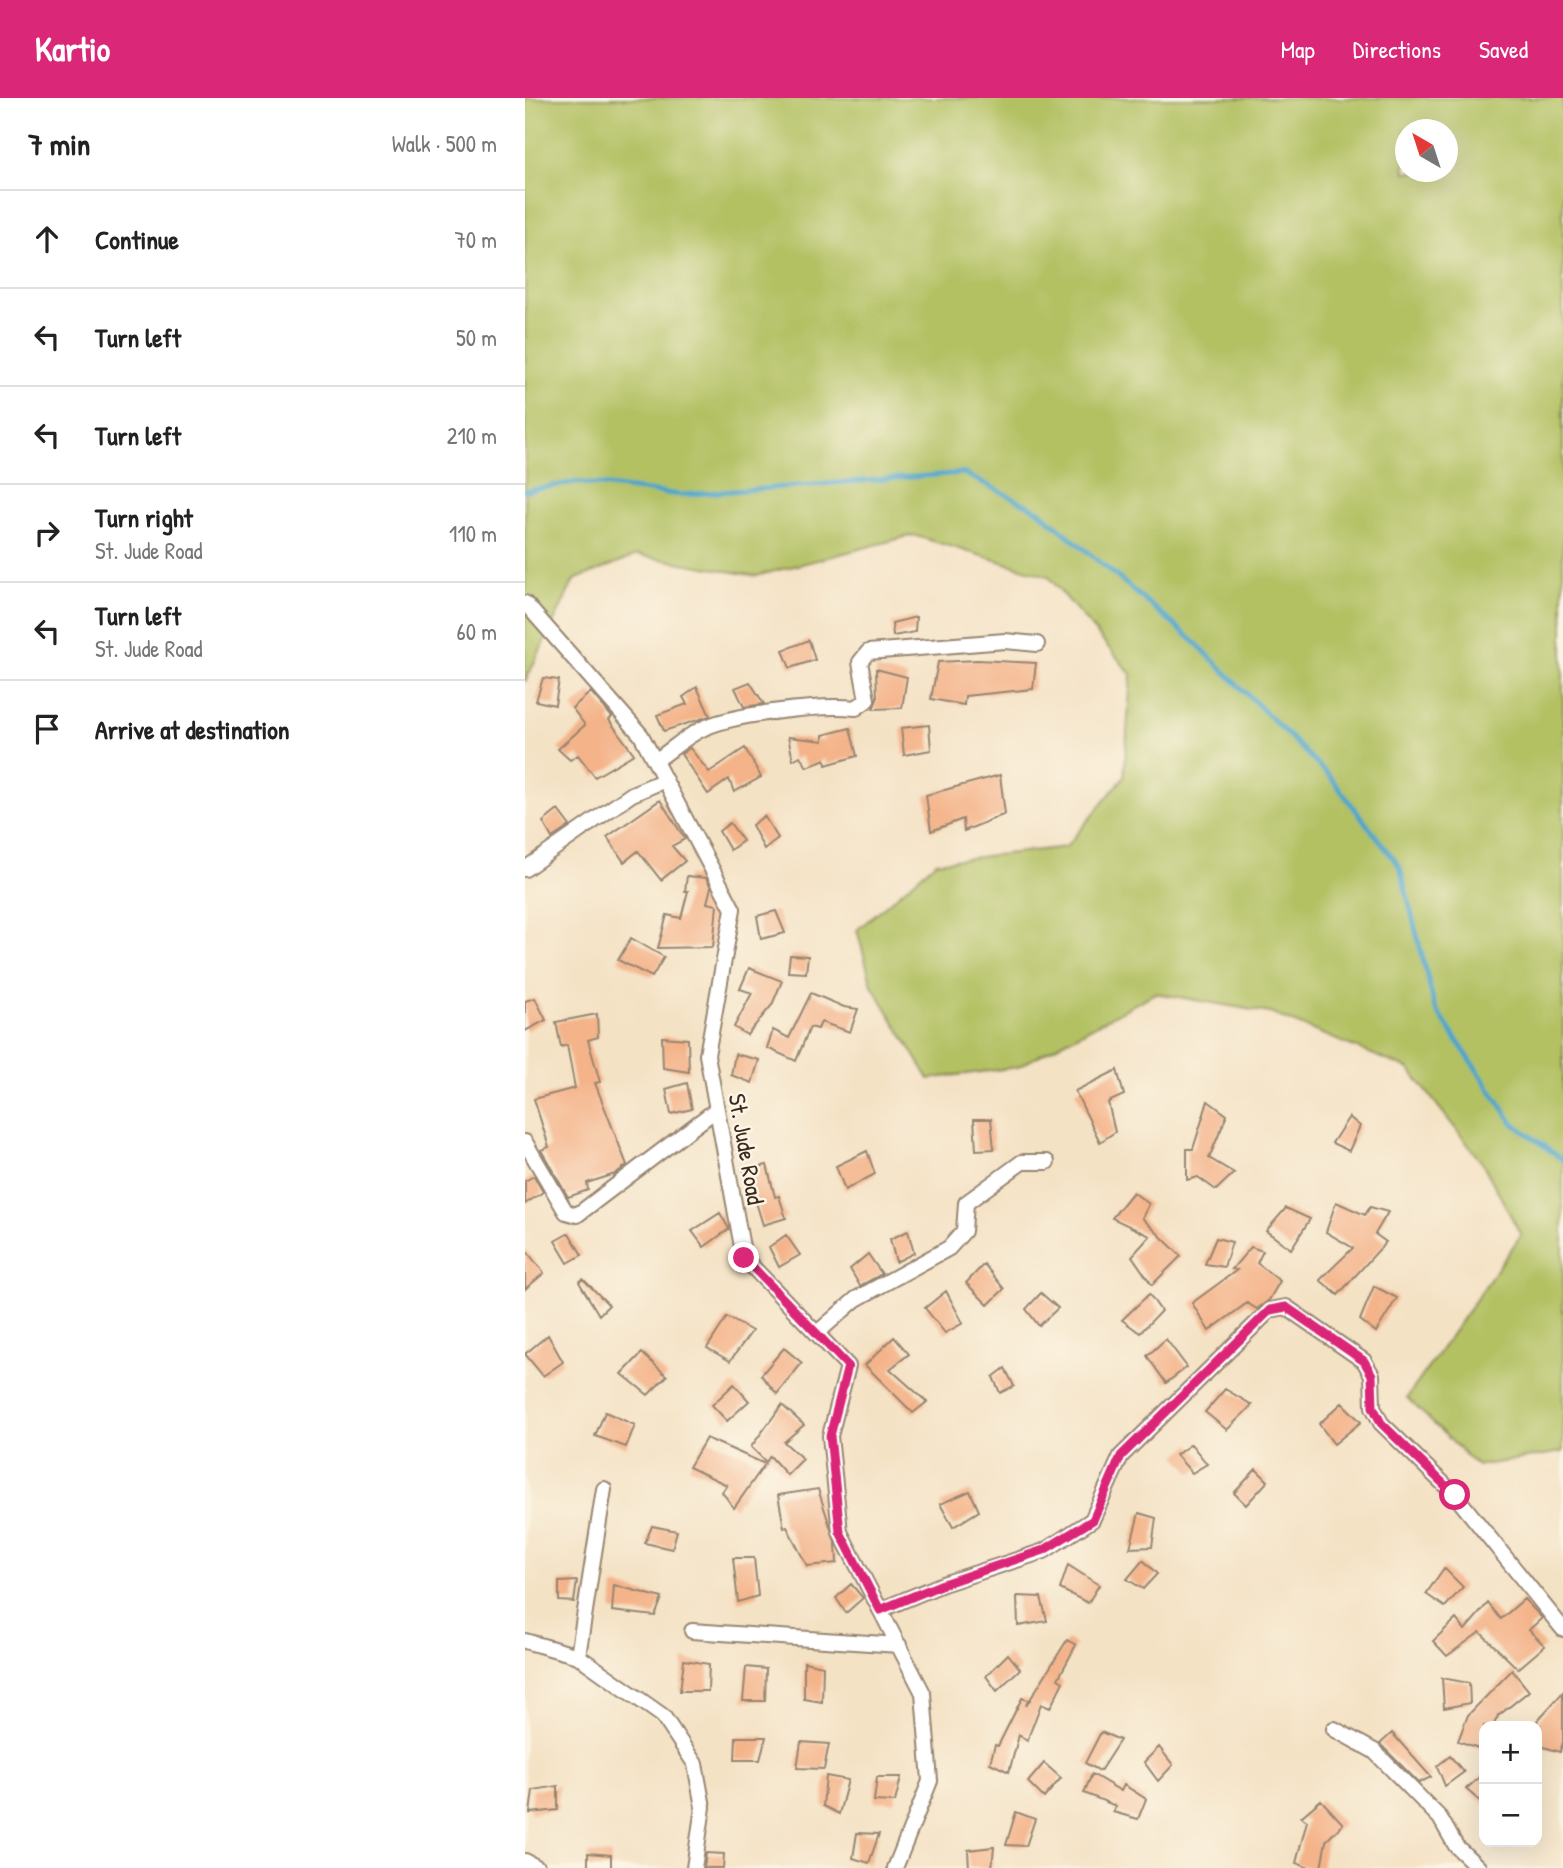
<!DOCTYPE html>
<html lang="en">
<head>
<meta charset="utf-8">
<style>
  body { margin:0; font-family:"Patrick Hand",sans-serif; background:#f2f2f2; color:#222 }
  .controls { position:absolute; right:21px; bottom:21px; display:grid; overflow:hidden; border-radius:14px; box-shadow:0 7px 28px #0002 }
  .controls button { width:63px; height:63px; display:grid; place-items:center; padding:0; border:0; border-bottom:2px solid #e0e0e0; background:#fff; color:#222; font:35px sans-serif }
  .compass { position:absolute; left:870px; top:21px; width:63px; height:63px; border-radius:50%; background:#fff; box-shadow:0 7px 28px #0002; rotate:321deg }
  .stop { position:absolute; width:21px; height:21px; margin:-16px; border:5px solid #db2777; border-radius:50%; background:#fff }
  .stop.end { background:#db2777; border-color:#fff; box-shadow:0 2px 7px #0008 }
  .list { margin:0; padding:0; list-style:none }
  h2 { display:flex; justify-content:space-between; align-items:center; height:91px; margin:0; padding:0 28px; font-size:30px }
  h2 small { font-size:23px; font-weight:400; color:#767676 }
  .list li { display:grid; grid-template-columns:46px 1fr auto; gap:21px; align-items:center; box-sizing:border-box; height:98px; padding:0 28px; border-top:2px solid #e0e0e0 }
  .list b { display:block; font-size:26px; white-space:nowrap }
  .list p { margin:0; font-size:23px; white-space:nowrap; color:#767676 }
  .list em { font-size:23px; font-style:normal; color:#767676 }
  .icon { flex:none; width:38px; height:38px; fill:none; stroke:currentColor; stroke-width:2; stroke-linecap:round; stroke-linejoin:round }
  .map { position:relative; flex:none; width:1038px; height:1770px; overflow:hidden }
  header { display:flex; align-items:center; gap:42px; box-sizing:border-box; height:98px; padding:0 35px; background:#db2777; color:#fff }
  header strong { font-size:33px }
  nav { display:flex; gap:38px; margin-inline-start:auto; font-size:24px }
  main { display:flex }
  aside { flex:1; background:#fff }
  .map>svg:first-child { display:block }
  .green { fill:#b3c163; stroke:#777640; stroke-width:2; fill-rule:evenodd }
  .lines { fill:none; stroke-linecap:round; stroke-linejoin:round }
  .stream { stroke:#4ca5c9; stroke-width:5 }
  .building { fill:#f4b389 }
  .minor-casing { stroke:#988672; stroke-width:18 }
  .minor { stroke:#fff; stroke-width:14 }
  .route { stroke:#db2777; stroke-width:9 }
  .labels { text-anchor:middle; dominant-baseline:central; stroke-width:5; stroke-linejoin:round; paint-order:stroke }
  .street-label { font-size:24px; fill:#3b2a1e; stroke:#fcf5e5 }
</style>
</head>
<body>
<header>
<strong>Kartio</strong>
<nav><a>Map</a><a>Directions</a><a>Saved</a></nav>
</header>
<main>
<aside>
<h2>7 min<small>Walk · 500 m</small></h2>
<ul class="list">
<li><svg class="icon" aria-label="ahead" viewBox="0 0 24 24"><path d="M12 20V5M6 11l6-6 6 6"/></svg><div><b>Continue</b></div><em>70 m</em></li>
<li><svg class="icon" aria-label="left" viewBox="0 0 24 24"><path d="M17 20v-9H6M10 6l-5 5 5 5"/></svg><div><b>Turn left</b></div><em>50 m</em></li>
<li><svg class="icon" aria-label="left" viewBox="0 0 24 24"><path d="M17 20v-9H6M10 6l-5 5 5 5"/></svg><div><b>Turn left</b></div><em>210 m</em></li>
<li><svg class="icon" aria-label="right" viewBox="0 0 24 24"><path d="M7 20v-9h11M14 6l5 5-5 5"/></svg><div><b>Turn right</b><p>St. Jude Road</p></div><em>110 m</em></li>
<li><svg class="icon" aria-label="left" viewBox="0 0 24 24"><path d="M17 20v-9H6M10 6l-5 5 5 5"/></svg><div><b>Turn left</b><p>St. Jude Road</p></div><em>60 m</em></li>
<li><svg class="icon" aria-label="arrive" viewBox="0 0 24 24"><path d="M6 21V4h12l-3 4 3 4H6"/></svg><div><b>Arrive at destination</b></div></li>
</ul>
</aside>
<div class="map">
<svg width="1038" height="1770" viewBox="0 0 1038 1770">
  <rect width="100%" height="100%" fill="#fcf5e5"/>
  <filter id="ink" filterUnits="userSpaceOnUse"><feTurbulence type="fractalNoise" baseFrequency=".0143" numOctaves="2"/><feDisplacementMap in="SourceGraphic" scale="14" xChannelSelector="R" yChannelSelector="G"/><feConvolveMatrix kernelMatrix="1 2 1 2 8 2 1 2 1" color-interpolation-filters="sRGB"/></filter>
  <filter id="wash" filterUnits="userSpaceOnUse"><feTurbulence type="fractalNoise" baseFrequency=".00686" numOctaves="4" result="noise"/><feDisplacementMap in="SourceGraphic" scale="28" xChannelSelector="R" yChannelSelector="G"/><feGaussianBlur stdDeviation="1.57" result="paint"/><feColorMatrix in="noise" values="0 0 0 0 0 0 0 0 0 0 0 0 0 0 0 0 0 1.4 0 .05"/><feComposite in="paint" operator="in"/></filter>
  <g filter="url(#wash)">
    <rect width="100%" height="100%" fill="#f4e2c5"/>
    <path class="green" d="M 0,0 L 1038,0 L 1038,1354 L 952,1368 L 882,1300 L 996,1137 L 958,1066 L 884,971 L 745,915 L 630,895 L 493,969 L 404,981 L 347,887 L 332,832 L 411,764 L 541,749 L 599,679 L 606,576 L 523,478 L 388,437 L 231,478 L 112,457 L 49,482 L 0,584 ZM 880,32 L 922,32 L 922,74 L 880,74 Z"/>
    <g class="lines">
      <path class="stream" d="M 0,393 L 51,384 L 156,397 L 438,375 L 514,413 L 672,546 L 806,680 L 875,769 L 910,910 L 988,1025 L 1038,1062"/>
    </g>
    <g id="blocks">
      <path class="building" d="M 391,519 L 390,534 L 368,538 L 367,525 Z
        M 284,542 L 290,562 L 265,570 L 258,552 Z
        M 453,562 L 511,565 L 508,591 L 440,598 L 439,607 L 406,601 L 413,564 Z
        M 351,571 L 382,579 L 377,610 L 348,611 L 352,601 Z
        M 18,580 L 34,582 L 30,607 L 11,603 Z
        M 225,584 L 239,606 L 219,609 L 210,590 Z
        M 172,589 L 185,618 L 139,633 L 132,617 L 162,606 L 158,599 Z
        M 66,594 L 87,619 L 84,622 L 109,656 L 70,679 L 53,657 L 45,662 L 33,651 L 60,627 L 47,610 Z
        M 404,627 L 406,652 L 379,657 L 376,630 Z
        M 325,630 L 332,658 L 301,667 L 300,661 L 282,669 L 275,658 L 268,662 L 263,639 L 298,643 L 298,637 Z
        M 165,650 L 184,674 L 220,650 L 236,679 L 209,694 L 204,681 L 183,696 L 156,656 Z
        M 475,677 L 480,716 L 439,733 L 438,721 L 406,733 L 401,697 Z
        M 135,702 L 160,741 L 147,748 L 160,763 L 136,782 L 113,753 L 99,764 L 82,739 Z
        M 33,712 L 45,728 L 27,740 L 18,724 Z
        M 239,718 L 253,740 L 239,751 L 227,727 Z
        M 205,725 L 218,743 L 205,752 L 194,733 Z
        M 162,778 L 181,780 L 186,789 L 182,805 L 192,807 L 188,849 L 133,850 L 142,817 L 156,820 L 163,793 L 160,793 Z
        M 251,813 L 260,835 L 236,841 L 232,818 Z
        M 106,840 L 139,859 L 127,879 L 93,862 Z
        M 265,857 L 283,858 L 281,875 L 263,874 Z
        M 224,870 L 257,883 L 247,907 L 222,937 L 209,929 L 227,895 L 215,891 Z
        M 286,895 L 319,909 L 333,911 L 325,934 L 296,924 L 293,931 L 285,929 L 271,963 L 242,950 L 248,932 L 264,940 Z
        M 10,900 L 21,922 L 0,933 L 0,903 Z
        M 72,916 L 73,939 L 63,942 L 75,984 L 70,985 L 102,1067 L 90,1076 L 62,1085 L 63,1092 L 43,1099 L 16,1052 L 24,1049 L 9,1001 L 50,990 L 42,947 L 36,949 L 31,924 Z
        M 137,939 L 163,941 L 164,974 L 138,970 Z
        M 210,956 L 234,962 L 227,985 L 206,977 Z
        M 592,972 L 599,997 L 583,1004 L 590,1034 L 575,1044 L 550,993 Z
        M 162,985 L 167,1011 L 146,1016 L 141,991 Z
        M 683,1003 L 702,1017 L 684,1060 L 709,1075 L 691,1092 L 673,1079 L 662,1082 L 662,1051 L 668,1051 Z
        M 824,1019 L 835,1028 L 824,1053 L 807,1045 Z
        M 449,1021 L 466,1021 L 469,1051 L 451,1052 Z
        M 342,1053 L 350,1076 L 320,1092 L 311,1068 Z
        M 242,1067 L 250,1099 L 254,1098 L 261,1120 L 238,1127 L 227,1091 L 223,1092 L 219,1072 Z
        M 9,1078 L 18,1094 L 0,1106 L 0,1083 Z
        M 608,1094 L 624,1106 L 617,1120 L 656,1158 L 627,1187 L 607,1158 L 625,1138 L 587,1120 Z
        M 811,1104 L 840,1117 L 845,1109 L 863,1114 L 850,1136 L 861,1144 L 813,1197 L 795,1182 L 828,1150 L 801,1134 Z
        M 761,1110 L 785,1121 L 766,1151 L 741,1133 Z
        M 195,1115 L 204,1131 L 179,1149 L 167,1133 Z
        M 383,1133 L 389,1155 L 371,1164 L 365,1141 Z
        M 44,1135 L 57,1157 L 43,1165 L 30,1143 Z
        M 261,1137 L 275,1157 L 254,1169 L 244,1149 Z
        M 691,1140 L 707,1144 L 699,1169 L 680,1166 Z
        M 726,1149 L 738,1153 L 732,1165 L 755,1183 L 744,1202 L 732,1211 L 722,1205 L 684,1233 L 667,1205 L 712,1172 L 707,1171 Z
        M 0,1151 L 19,1175 L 0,1191 Z
        M 343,1156 L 357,1176 L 335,1188 L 325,1171 Z
        M 459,1166 L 479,1191 L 463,1207 L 441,1185 Z
        M 58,1181 L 84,1207 L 74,1217 L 54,1184 Z
        M 849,1188 L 872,1200 L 851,1234 L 835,1222 Z
        M 421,1193 L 438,1225 L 420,1235 L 400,1210 Z
        M 516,1195 L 533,1210 L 514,1228 L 501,1211 Z
        M 624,1196 L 636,1213 L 615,1235 L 597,1222 Z
        M 202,1219 L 227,1233 L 205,1263 L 182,1250 Z
        M 23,1237 L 38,1264 L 18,1278 L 0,1256 Z
        M 369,1239 L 384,1256 L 365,1271 L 402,1304 L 388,1315 L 340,1267 Z
        M 641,1241 L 662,1269 L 641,1285 L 622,1258 Z
        M 259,1250 L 277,1265 L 252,1296 L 236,1277 Z
        M 117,1255 L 142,1278 L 123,1297 L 97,1276 Z
        M 480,1270 L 489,1288 L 475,1295 L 468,1279 Z
        M 209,1286 L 224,1303 L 202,1323 L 187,1307 Z
        M 700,1291 L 727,1307 L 702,1332 L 680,1314 Z
        M 817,1305 L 836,1324 L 809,1346 L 794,1326 Z
        M 257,1307 L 279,1327 L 259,1344 L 278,1361 L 262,1377 L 245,1358 L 241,1364 L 226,1349 Z
        M 80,1314 L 110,1327 L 101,1349 L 70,1338 Z
        M 181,1340 L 240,1366 L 209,1410 L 197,1394 L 202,1387 L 164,1369 Z
        M 666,1346 L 682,1366 L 667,1375 L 651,1357 Z
        M 731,1371 L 743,1383 L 721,1407 L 709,1395 Z
        M 293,1391 L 311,1447 L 312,1465 L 282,1468 L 262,1429 L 259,1430 L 253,1397 Z
        M 445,1393 L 454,1413 L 428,1429 L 415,1406 Z
        M 614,1415 L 631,1420 L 627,1449 L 605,1450 Z
        M 127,1428 L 152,1433 L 147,1451 L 120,1445 Z
        M 208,1460 L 229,1460 L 233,1498 L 213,1504 Z
        M 618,1462 L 632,1476 L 618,1491 L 602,1481 Z
        M 543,1467 L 574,1487 L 563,1505 L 535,1491 Z
        M 919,1470 L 938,1489 L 920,1509 L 901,1496 Z
        M 52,1483 L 49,1504 L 34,1503 L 34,1484 Z
        M 326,1486 L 338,1500 L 321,1515 L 311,1500 Z
        M 89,1487 L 137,1500 L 130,1518 L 87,1513 Z
        M 492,1498 L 516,1499 L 522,1523 L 493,1528 Z
        M 999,1501 L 1017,1520 L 1004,1532 L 1020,1548 L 993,1571 L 955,1534 L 922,1558 L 908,1543 L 931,1521 L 940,1532 L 963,1505 L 976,1521 Z
        M 542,1542 L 551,1547 L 533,1581 L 538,1584 L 525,1610 L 516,1606 L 502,1643 L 494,1637 L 484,1674 L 465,1665 L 470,1647 L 473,1648 L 497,1600 L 503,1602 L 501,1608 Z
        M 483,1556 L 495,1571 L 472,1593 L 461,1578 Z
        M 159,1562 L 184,1566 L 183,1593 L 155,1593 Z
        M 279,1564 L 298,1568 L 297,1604 L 279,1601 Z
        M 221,1569 L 241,1571 L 240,1603 L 218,1603 Z
        M 987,1572 L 1004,1593 L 973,1618 L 968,1628 L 959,1628 L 959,1652 L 933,1643 L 943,1617 Z
        M 917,1580 L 944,1585 L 945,1605 L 919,1610 Z
        M 1038,1594 L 1038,1644 L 1035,1654 L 1012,1647 L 1012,1623 Z
        M 576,1634 L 595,1642 L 575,1673 L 560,1665 Z
        M 867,1635 L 906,1679 L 894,1685 L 855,1646 Z
        M 211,1639 L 241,1639 L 235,1662 L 210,1662 Z
        M 276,1644 L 304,1646 L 299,1671 L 272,1670 Z
        M 634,1649 L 648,1667 L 633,1683 L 619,1664 Z
        M 925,1658 L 939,1674 L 920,1688 L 912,1668 Z
        M 519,1665 L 536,1680 L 519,1700 L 503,1684 Z
        M 959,1675 L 959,1707 L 941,1691 Z
        M 567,1676 L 596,1693 L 599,1687 L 621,1701 L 613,1721 L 588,1714 L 591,1708 L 559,1695 Z
        M 301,1678 L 323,1682 L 314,1716 L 298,1708 Z
        M 352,1679 L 376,1679 L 370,1704 L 349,1703 Z
        M 33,1688 L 33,1712 L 5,1715 L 8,1692 Z
        M 796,1702 L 818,1726 L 801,1743 L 796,1770 L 784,1770 L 771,1765 L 782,1723 L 776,1719 Z
        M 491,1714 L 510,1721 L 501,1748 L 481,1747 Z
        M 332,1735 L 354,1736 L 344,1765 L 328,1760 Z
        M 469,1749 L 467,1770 L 444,1770 L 443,1752 Z
        M 63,1755 L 86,1757 L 86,1770 L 63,1770 Z
        M 181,1755 L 199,1756 L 198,1770 L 179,1770 Z"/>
    </g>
  </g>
  <g filter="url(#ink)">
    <use href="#blocks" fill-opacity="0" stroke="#988672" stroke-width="2"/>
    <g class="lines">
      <g class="minor-casing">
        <path id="minor" d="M 0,505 L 116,637 L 208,811 L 182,957 L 219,1160 L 323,1268 L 305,1338 L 315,1434 L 398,1595 L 405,1683 L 370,1770
          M 130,663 C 145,653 159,640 175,632 C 204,616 298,606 331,610 L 342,602 L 335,564 L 343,554 L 480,543 L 512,546
          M 0,771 L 107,696 L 140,682
          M 0,1044 L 41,1114 L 52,1117 L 192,1011
          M 292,1235 L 331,1201 L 424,1150 L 439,1133 L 441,1105 L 497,1064 L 522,1064
          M 355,1512 L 418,1486 L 519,1453 L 567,1422 L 596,1358 L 745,1212 L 761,1209 L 839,1263 L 847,1277 L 848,1309 L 856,1325 L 930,1397 L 1038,1531
          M 167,1533 L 374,1547
          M 0,1543 L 53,1558 L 138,1618 L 170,1666 L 178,1709 L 169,1770
          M 53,1558 L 79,1391
          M 809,1631 L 849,1653 L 915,1720 L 931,1748 L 954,1770
          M 0,1763 L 13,1770"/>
      </g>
      <use href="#minor" class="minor"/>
    </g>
  </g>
  <g class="lines" filter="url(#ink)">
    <path class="route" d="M 219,1160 L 323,1268 L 305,1338 L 315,1434 L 355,1512 L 418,1486 L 519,1452 L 568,1422 L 596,1358 L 745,1212 L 761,1209 L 839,1263 L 847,1277 L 848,1309 L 856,1325 L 930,1397"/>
  </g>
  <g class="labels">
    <g class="street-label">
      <text transform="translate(222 1051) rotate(80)">St. Jude Road</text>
    </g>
  </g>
</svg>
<div class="controls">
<button>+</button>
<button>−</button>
</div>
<svg class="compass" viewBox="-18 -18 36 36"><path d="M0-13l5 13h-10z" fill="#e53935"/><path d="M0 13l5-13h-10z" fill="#767676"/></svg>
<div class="stop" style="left:930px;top:1397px"></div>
<div class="stop end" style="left:219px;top:1160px"></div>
</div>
</main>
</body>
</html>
